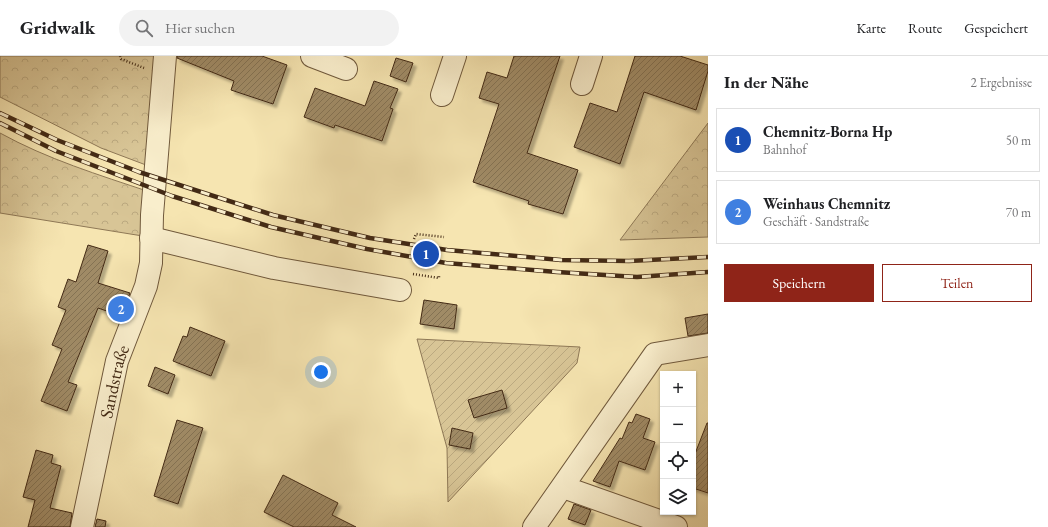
<!DOCTYPE html>
<html lang="de">
<head>
<meta charset="utf-8">
<style>
  body { margin:0; font-family:"EB Garamond",serif; background:#f2f2f2; color:#202124 }
  .controls { position:absolute; right:12px; bottom:12px; display:grid; overflow:hidden; border-radius:0px; box-shadow:0 1px 3px #0004 }
  .controls button { width:36px; height:36px; display:grid; place-items:center; padding:0; border:0; border-bottom:1px solid #e0e0e0; background:#fff; color:#202124; font:20px sans-serif }
  .you { position:absolute; left:321px; top:316px; width:14px; height:14px; margin:-10px; border:3px solid #fff; border-radius:50%; background:#1a73e8; box-shadow:0 0 0 6px #1a73e833 }
  .badge { display:grid; place-items:center; width:26px; height:26px; border-radius:50%; background:#8f2418; color:#fff; font-size:13px; font-weight:700 }
  .pin { position:absolute; translate:-50% -50%; border:2px solid #fff; box-shadow:0 1px 4px #0006 }
  .list { margin:0; padding:0; list-style:none }
  h2 { display:flex; justify-content:space-between; align-items:center; height:52px; margin:0; padding:0 16px; font-size:17px }
  h2 small { font-size:13px; font-weight:400; color:#757577 }
  .list li { display:grid; grid-template-columns:26px 1fr auto; gap:12px; align-items:center; box-sizing:border-box; height:64px; margin:0 8px 8px; padding:0 8px; border:1px solid #e0e0e0; border-radius:0px }
  .list b { display:block; font-size:15px; white-space:nowrap }
  .list p { margin:0; font-size:13px; white-space:nowrap; color:#757577 }
  .list em { font-size:13px; font-style:normal; color:#757577 }
  .actions { display:flex; gap:8px; padding:12px 16px }
  .actions a { flex:1; padding:9px 0; border:1px solid #8f2418; border-radius:0px; text-align:center; font-size:14px; color:#8f2418 }
  .actions .main { background:#8f2418; color:#fff }
  .icon { flex:none; width:22px; height:22px; fill:none; stroke:currentColor; stroke-width:2; stroke-linecap:round; stroke-linejoin:round }
  .map { position:relative; flex:none; width:708px; height:471px; overflow:hidden }
  header { display:flex; align-items:center; gap:24px; box-sizing:border-box; height:56px; padding:0 20px; background:#fff; border-bottom:1px solid #e0e0e0 }
  header strong { font-size:19px }
  nav { display:flex; gap:22px; margin-inline-start:auto; font-size:14px }
  .search { width:280px; height:36px; background:#f2f2f2; display:flex; align-items:center; gap:10px; box-sizing:border-box; padding:0 14px; border-radius:22px; color:#757577; font-size:15px }
  main { display:flex }
  aside { flex:1; background:#fff }
  .map>svg:first-child { display:block }
  .forest { fill:url(#forest-crowns); stroke:#8e7856 }
  .garden { fill:url(#garden-furrows); stroke:#8e7856 }
  .building { fill:url(#building-hatch); stroke:#432a15; filter:url(#shadow) }
  .lines { fill:none; stroke-linecap:round; stroke-linejoin:round }
  .minor-casing { stroke:#70593c; stroke-width:24 }
  .path { stroke:#432a15; stroke-width:2.5; stroke-dasharray:1 2; stroke-linecap:butt }
  .minor { stroke:#f9eecc; stroke-width:22 }
  .rail-casing { stroke:#432a15; stroke-width:4.5 }
  .rail { stroke:#f9eecc; stroke-width:3; stroke-dasharray:9; stroke-linecap:butt }
  .labels { text-anchor:middle; dominant-baseline:central; stroke-width:4; stroke-linejoin:round; paint-order:stroke }
  .street-label { font-size:18px; fill:#432a15; stroke:#f9eecc }
</style>
</head>
<body>
<header>
<strong>Gridwalk</strong>
<div class="search"><svg class="icon" aria-label="search" viewBox="0 0 24 24"><circle cx="10" cy="10" r="6"/><path d="M15 15l6 6"/></svg>Hier suchen</div>
<nav><a>Karte</a><a>Route</a><a>Gespeichert</a></nav>
</header>
<main>
<div class="map">
<svg width="708" height="471" viewBox="0 0 708 471">
  <defs>
    <pattern id="forest-crowns" width="20" height="18" patternUnits="userSpaceOnUse"><rect width="20" height="18" fill="#d8c596"/><path d="M2 6a3 3 0 1 1 6 0M12 15a3 3 0 1 1 6 0" fill="none" stroke="#bba980"/></pattern>
    <pattern id="garden-furrows" width="10" height="10" patternUnits="userSpaceOnUse"><rect width="10" height="10" fill="#d8c596"/><path d="M-1 1l2-2M0 10L10 0M9 11l2-2" fill="none" stroke="#bba980"/></pattern>
    <pattern id="building-hatch" width="6" height="6" patternUnits="userSpaceOnUse"><rect width="6" height="6" fill="#a08b66"/><path d="M-1 1l2-2M0 6l6-6M5 7l2-2" fill="none" stroke="#847253"/></pattern>
    <filter id="shadow"><feDropShadow dx="3.5" dy="3.5" stdDeviation="1" flood-color="#0004"/></filter>
  </defs>
  <rect width="100%" height="100%" fill="#f6e5b1"/>
  <filter id="stains"><feTurbulence type="fractalNoise" baseFrequency=".005" numOctaves="4"/><feColorMatrix values="0 0 0 0 .2 0 0 0 0 .09 0 0 0 0 .02 0 0 0 .5 -.17"/></filter>
  <radialGradient id="worn" r=".72"><stop offset=".6" stop-color="#630" stop-opacity="0"/><stop offset="1" stop-color="#630" stop-opacity=".3"/></radialGradient>
  <path class="forest" d="M 0,0 L 156,0 L 146,109 L 101,92 L 0,41 Z
    M 708,67 L 708,181 L 620,184 Z
    M 0,77 C 47,103 99,119 150,136 L 149,181 L 0,157 Z"/>
  <path class="garden" d="M 417,283 L 580,291 L 577,307 L 448,446 L 447,392 Z"/>
  <path class="building" d="M 177,0 L 262,0 L 287,9 L 273,48 L 231,34 L 234,25 L 177,2 Z
    M 514,0 L 560,0 L 527,97 L 578,114 L 563,158 L 528,148 L 529,145 L 473,126 L 499,48 L 479,42 L 487,16 L 507,22 Z
    M 635,0 L 680,0 L 708,9 L 708,15 L 696,54 L 644,36 L 620,108 L 574,91 L 590,47 L 617,56 Z
    M 396,2 L 413,7 L 406,26 L 390,20 Z
    M 374,25 L 398,33 L 390,52 L 393,53 L 382,85 L 335,69 L 334,72 L 304,61 L 315,32 L 365,50 Z
    M 88,189 L 108,195 L 98,227 L 130,237 L 121,260 L 98,252 L 68,326 L 77,329 L 67,355 L 41,345 L 62,293 L 52,289 L 66,254 L 58,251 L 68,223 L 76,226 Z
    M 424,244 L 457,249 L 454,273 L 420,268 Z
    M 708,258 L 708,277 L 688,280 L 685,262 Z
    M 190,271 L 225,285 L 211,320 L 173,305 L 183,280 L 187,281 Z
    M 155,311 L 175,319 L 168,338 L 148,330 Z
    M 502,334 L 507,352 L 474,362 L 468,344 Z
    M 636,358 L 650,363 L 643,382 L 655,386 L 645,414 L 619,405 L 610,431 L 593,425 L 620,382 L 622,383 L 629,366 L 632,367 Z
    M 177,364 L 203,372 L 178,448 L 154,440 Z
    M 707,367 L 708,367 L 708,437 L 693,432 L 693,403 Z
    M 452,372 L 473,377 L 470,393 L 449,389 Z
    M 36,394 L 53,399 L 51,407 L 61,410 L 50,452 L 72,457 L 70,471 L 28,471 L 35,444 L 23,441 Z
    M 283,419 L 338,447 L 332,459 L 356,471 L 294,471 L 264,456 Z
    M 574,448 L 591,454 L 585,469 L 568,463 Z
    M 97,463 L 106,465 L 105,471 L 95,471 Z"/>
  <g class="lines">
    <g class="minor-casing">
      <g id="minor">
        <path d="M 312,0 L 346,13"/>
        <path d="M 582,28 L 591,0"/>
        <path d="M 442,39 L 455,0"/>
        <path d="M 151,182 L 274,212 L 400,234"/>
        <path d="M 563,431 L 676,471"/>
        <path id="s1" d="M 82,471 L 117,305 L 146,230 L 151,207 L 152,159 L 165,0"/>
        <path d="M 534,471 L 655,298 L 708,289"/>
      </g>
    </g>
    <path class="path" d="M 120,0 L 121,3 L 144,12
      M 414,183 L 416,178 L 444,181
      M 413,218 L 439,222 L 439,220"/>
    <use href="#minor" class="minor"/>
    <g class="rail-casing">
      <path id="rail" d="M 0,57 L 57,84 L 139,116 L 273,159 L 370,182 L 447,194 L 561,204 L 629,205 L 708,201
        M 0,67 L 56,95 L 172,140 L 271,171 L 367,193 L 446,207 L 557,216 L 637,221 L 708,216"/>
    </g>
    <use href="#rail" class="rail"/>
  </g>
  <g class="labels">
    <g class="street-label">
      <text stroke="none"><textPath href="#s1" startOffset="149">Sandstraße</textPath></text>
    </g>
  </g>
  <rect width="100%" height="100%" filter="url(#stains)"/>
  <rect width="100%" height="100%" fill="url(#worn)"/>
</svg>
<div class="controls">
<button>+</button>
<button>−</button>
<button><svg class="icon" aria-label="locate" viewBox="0 0 24 24"><circle cx="12" cy="12" r="6"/><path d="M12 2v4M12 18v4M2 12h4M18 12h4"/></svg></button>
<button><svg class="icon" aria-label="layers" viewBox="0 0 24 24"><path d="M12 4l9 5-9 5-9-5zM3 14l9 5 9-5"/></svg></button>
</div>
<div class="you"></div>
<div class="pin badge" style="left:426px;top:198px;background:#1a4fb4">1</div>
<div class="pin badge" style="left:121px;top:253px;background:#3f7fe0">2</div>
</div>
<aside>
<h2>In der Nähe<small>2 Ergebnisse</small></h2>
<ul class="list">
<li><span class="badge" style="background:#1a4fb4">1</span><div><b>Chemnitz-Borna Hp</b><p>Bahnhof</p></div><em>50 m</em></li>
<li><span class="badge" style="background:#3f7fe0">2</span><div><b>Weinhaus Chemnitz</b><p>Geschäft · Sandstraße</p></div><em>70 m</em></li>
</ul>
<div class="actions"><a class="main">Speichern</a><a>Teilen</a></div>
</aside>
</main>
</body>
</html>
